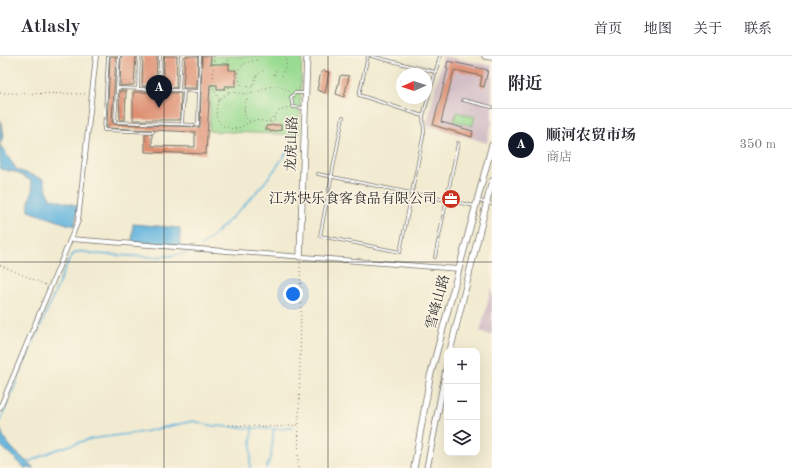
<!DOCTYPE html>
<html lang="zh">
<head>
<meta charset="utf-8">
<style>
  body { margin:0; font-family:"Old Standard TT","Noto Serif SC",serif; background:#f7f7f7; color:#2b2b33 }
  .controls { position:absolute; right:12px; bottom:12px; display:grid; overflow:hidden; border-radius:8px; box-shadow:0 4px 16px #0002 }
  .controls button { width:36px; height:36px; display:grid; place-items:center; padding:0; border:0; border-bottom:1px solid #e1e1e2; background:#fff; color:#2b2b33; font:20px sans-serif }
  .compass { position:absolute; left:396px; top:12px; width:36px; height:36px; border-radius:50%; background:#fff; box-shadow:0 4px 16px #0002; rotate:267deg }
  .you { position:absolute; left:293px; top:238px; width:14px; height:14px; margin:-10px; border:3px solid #fff; border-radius:50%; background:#1a73e8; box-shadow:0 0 0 6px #1a73e833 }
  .badge { display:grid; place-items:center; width:26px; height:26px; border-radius:50%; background:#111827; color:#fff; font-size:13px; font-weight:700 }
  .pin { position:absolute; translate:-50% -33px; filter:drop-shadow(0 1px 2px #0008) }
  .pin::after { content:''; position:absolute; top:21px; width:14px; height:12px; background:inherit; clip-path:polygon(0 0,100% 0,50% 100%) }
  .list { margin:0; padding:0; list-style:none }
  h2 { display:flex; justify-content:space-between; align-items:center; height:52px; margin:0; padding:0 16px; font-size:17px }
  h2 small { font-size:13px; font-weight:400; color:#7c7c81 }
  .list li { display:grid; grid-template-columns:26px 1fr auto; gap:12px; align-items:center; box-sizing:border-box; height:72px; padding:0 16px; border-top:1px solid #e1e1e2 }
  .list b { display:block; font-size:15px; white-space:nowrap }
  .list p { margin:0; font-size:13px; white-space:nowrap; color:#7c7c81 }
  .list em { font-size:13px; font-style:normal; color:#7c7c81 }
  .icon { flex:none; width:22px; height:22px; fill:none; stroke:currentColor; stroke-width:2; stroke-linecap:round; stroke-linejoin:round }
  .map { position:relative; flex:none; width:492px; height:412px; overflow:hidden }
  header { display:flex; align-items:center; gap:24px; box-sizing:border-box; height:56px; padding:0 20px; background:#fff; border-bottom:1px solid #e1e1e2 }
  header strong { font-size:19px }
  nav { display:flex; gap:22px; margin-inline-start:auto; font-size:14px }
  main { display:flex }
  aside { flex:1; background:#fff }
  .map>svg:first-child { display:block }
  .industrial { fill:#d2bdc6 }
  .green { fill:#9adb92; stroke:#62835e }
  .water { fill:#61b3dd; stroke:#466f84 }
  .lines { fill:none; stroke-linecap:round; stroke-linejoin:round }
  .stream { stroke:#61b3dd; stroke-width:1.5 }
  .building { fill:#de8f72 }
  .lane-casing { stroke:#716e65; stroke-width:3.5 }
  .street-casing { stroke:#716e65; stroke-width:5.5 }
  .secondary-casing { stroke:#716e65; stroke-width:7 }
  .path { stroke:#716e65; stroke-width:1; stroke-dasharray:1 3; stroke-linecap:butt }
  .lane { stroke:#fff; stroke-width:2 }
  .street { stroke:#fff; stroke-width:4 }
  .secondary { stroke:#fff; stroke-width:5.5 }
  .grid { fill:none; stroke:#2b2b2b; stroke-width:1; stroke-opacity:0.55 }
  .labels { text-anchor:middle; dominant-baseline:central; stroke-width:3; stroke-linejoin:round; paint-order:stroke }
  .street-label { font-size:14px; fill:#2b2b2b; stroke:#fcf5e5 }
  .poi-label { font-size:14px; fill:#2b2b2b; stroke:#fcf5e5; text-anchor:end }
</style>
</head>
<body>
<header>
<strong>Atlasly</strong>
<nav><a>首页</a><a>地图</a><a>关于</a><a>联系</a></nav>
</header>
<main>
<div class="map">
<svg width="492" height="412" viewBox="0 0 492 412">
  <rect width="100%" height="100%" fill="#fcf5e5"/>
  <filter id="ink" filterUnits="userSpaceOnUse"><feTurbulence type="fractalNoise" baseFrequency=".025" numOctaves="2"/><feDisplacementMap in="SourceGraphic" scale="8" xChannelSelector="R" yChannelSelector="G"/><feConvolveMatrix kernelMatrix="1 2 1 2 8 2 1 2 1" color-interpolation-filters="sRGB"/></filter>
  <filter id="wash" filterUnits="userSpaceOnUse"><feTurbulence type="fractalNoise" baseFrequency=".012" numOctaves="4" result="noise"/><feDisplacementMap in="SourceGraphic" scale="16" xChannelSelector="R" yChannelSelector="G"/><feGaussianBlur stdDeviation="0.9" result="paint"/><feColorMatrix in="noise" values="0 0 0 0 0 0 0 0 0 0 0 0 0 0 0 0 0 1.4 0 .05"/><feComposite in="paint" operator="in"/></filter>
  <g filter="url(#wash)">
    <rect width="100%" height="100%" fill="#f2ebd1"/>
    <path class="industrial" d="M 443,0 L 492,10 L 492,66 L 487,87 L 427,69 Z
      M 492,230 L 492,279 L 480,276 Z"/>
    <path class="green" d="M 212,0 L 302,0 L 299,79 L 209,75 Z
      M 457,56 L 475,61 L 472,70 L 454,65 Z"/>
    <path class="water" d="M 0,63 L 3,80 L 0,89 L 17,114 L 43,123 L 50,142 L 78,150 L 75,169 L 70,169 L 29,155 C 26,144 37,135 30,124 L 15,116 L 0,113 Z
      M 133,168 L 180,172 L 180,190 L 132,186 Z
      M 0,372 C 6,391 20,399 34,412 L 25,412 L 0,389 Z"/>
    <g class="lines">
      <path class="stream" d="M 201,190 C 209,185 215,178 222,171 C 249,146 274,119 292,87
        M 0,365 L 67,208 C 70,203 72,198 77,196 C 82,194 90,197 95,198 C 127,199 162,205 193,195
        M 28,406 L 55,394 L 90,383 L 143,376 L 193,365 L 214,370 L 274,373 L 293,372
        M 250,412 L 252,371
        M 266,412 L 271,400 L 274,373"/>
    </g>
    <g id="blocks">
      <path class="building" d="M 110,0 L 116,0 L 112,66 L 115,68 L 200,71 L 202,0 L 211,0 L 210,8 L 229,8 L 229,14 L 236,14 L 236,30 L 225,30 L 225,33 L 217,33 L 217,29 L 210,29 L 206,98 L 145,96 L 145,78 L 152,78 L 152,90 L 195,91 L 195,76 L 107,72 Z
        M 121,0 L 136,0 L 134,29 L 120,30 Z
        M 143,0 L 157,0 L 156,26 L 150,30 L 142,30 Z
        M 164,0 L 177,0 L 176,32 L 168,31 L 164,26 Z
        M 185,0 L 198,0 L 197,32 L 183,32 Z
        M 448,5 L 488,14 L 484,31 L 480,30 L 482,20 L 454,14 L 441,66 L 473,75 L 472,81 L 433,69 L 448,13 L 446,12 Z
        M 323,15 L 329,16 L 325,37 L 317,34 L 321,16 Z
        M 342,19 L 349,20 L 344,41 L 336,38 L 340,20 Z
        M 119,35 L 126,35 L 125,64 L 120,64 Z
        M 133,36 L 181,37 L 180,64 L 133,64 Z
        M 277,69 L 281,69 L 281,74 L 270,76 L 270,74 L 266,74 L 266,70 Z"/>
    </g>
  </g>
  <g filter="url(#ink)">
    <use href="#blocks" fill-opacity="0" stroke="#716e65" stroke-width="1"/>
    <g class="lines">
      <g class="lane-casing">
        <path id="lane" d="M 108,0 L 104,74 L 153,76
          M 119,0 L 115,66 L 198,69 L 200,0
          M 368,0 L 359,39 L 423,60 L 440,0
          M 371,0 L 435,16
          M 117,32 L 199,35
          M 138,33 L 139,0
          M 159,34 L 160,0
          M 179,34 L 181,0
          M 463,44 L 492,51
          M 304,52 L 293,51 L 291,41 L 295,37 L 305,37
          M 343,61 L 320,180 L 400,196 L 424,76 L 423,60
          M 182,68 L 184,34
          M 318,118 L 475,150
          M 479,145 L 492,148
          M 435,201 L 458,87"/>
      </g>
      <g class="street-casing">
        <path id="street" d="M 71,183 L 459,213
          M 0,352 L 78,165 L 96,0"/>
      </g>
      <g class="secondary-casing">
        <path id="secondary" d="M 485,0 L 492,1
          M 300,201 L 307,0
          M 450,295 L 492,125
          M 414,412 L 430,321 L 492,89
          M 427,412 L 447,309"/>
      </g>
      <path class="path" d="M 214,0 L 213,31 L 219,44
        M 228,4 L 230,9
        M 257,4 C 240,7 233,14 242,30 L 252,31 L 257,19 L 264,14
        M 274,19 L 277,13
        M 282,20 L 286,9 L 286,0
        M 229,31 L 229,36
        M 0,37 L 88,38
        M 247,43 L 244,50 L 245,61 L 250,66
        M269.5 64a2.5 2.5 0 1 1 5 0a2.5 2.5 0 1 1-5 0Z
        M 274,62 L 279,55 L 289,52
        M 270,66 C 265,66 258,63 252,65 C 244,68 239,75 229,72 C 213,69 212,47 225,39 C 232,34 240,38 249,38 C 266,36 273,21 291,37
        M 0,209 L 46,229
        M 229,369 L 277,371 L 298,369
        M 298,412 L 301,253 L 300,207"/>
      <use href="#lane" class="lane"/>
      <use href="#street" class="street"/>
      <use href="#secondary" class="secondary"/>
    </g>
  </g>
  <path class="grid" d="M 164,0 L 164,412M 328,0 L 328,412M 0,206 L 492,206"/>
  <defs>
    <g id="office-disc" transform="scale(1)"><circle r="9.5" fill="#c8321e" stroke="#fcf5e5"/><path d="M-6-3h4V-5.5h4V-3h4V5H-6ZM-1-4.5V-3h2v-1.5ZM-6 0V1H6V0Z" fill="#fff"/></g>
  </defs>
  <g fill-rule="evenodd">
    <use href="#office-disc" x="451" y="143"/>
  </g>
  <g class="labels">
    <g class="street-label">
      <text transform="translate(292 88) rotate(-88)">龙虎山路</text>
      <text transform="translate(438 246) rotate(-75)">雪峰山路</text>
    </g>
    <g class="poi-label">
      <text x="437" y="143">江苏快乐食客食品有限公司</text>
    </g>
  </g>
</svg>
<div class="controls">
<button>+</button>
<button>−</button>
<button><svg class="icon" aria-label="layers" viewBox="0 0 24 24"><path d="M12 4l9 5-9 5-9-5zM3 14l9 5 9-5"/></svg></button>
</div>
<svg class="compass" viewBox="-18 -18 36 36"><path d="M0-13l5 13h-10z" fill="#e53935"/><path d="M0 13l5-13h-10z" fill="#7c7c81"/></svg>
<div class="you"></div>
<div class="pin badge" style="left:159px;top:52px">A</div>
</div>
<aside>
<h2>附近<small></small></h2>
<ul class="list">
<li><span class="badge">A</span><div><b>顺河农贸市场</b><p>商店</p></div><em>350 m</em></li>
</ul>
</aside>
</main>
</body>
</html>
